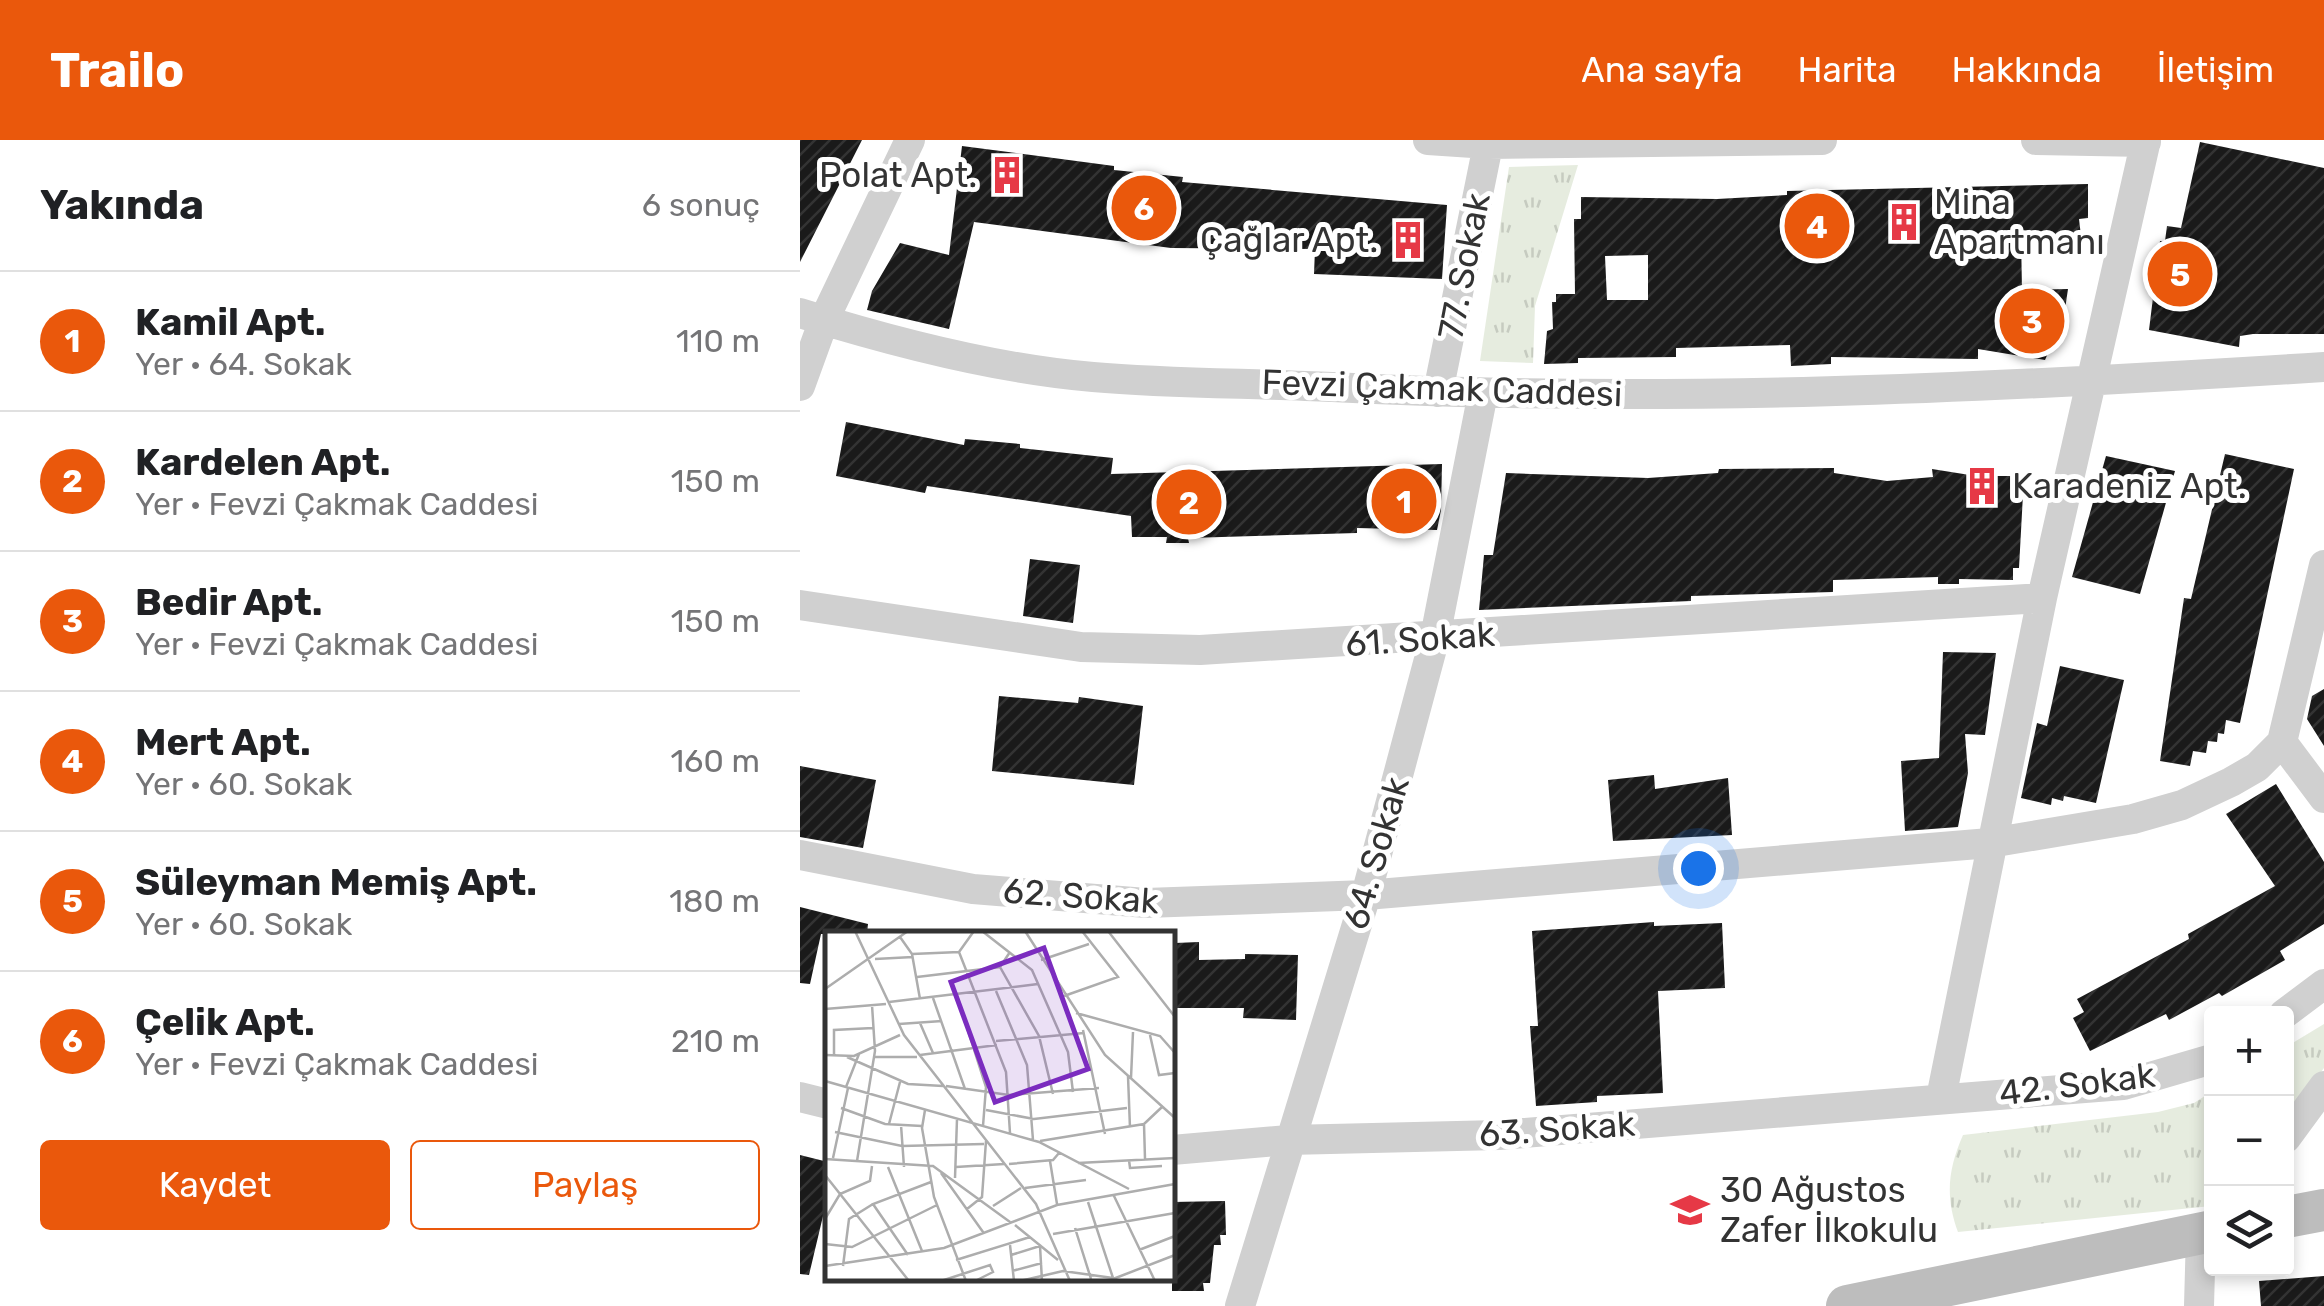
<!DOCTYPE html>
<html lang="tr">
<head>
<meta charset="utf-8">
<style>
  body { margin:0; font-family:Rubik,sans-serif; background:#f2f2f2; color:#202124 }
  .controls { position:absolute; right:30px; bottom:30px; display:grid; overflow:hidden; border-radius:10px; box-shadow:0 5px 15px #0003 }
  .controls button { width:90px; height:90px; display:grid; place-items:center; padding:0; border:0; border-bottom:2px solid #e0e0e0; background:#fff; color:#202124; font:50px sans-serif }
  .you { position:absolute; left:898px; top:728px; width:35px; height:35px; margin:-25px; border:8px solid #fff; border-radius:50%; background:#1a73e8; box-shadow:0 0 0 15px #1a73e833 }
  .badge { display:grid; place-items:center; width:65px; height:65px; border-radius:50%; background:#ea580c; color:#fff; font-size:32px; font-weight:700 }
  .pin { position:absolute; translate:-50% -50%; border:5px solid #fff; box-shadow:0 2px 10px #0006 }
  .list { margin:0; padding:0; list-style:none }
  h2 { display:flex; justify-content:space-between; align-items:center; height:130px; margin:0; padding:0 40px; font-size:42px }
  h2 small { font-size:32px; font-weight:400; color:#757577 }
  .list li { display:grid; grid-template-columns:65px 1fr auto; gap:30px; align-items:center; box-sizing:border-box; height:140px; padding:0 40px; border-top:2px solid #e0e0e0 }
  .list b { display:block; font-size:38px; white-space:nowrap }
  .list p { margin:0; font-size:32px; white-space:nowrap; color:#757577 }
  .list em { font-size:32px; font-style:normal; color:#757577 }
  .actions { display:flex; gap:20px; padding:30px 40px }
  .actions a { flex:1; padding:22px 0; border:2px solid #ea580c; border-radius:10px; text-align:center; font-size:35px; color:#ea580c }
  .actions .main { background:#ea580c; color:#fff }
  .icon { flex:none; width:55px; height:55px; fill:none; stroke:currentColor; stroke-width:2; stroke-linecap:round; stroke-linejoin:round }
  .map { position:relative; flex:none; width:1524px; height:1166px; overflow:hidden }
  header { display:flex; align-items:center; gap:60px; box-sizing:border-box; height:140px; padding:0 50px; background:#ea580c; color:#fff }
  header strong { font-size:48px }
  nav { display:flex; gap:55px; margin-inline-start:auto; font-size:35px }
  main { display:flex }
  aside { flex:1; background:#fff }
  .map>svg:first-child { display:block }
  .park { fill:url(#park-tufts) }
  .building { fill:url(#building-hatch); fill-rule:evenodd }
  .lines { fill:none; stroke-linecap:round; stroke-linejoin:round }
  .street { stroke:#d0d0d0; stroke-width:30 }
  .secondary { stroke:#bdbdbd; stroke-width:42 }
  .labels { text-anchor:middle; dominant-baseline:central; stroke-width:10; stroke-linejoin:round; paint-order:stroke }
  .poi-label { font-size:35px; fill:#333; stroke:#fff; text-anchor:start }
  .street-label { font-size:35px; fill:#333; stroke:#fff }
  .inset-road { fill:none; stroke:#adadad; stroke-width:2.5 }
  .view { fill:#7b2cbf; fill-opacity:0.15; stroke:#7b2cbf; stroke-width:5 }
  .inset-edge { fill:none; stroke:#333; stroke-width:5 }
</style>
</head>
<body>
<header>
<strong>Trailo</strong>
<nav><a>Ana sayfa</a><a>Harita</a><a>Hakkında</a><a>İletişim</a></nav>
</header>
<main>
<aside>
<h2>Yakında<small>6 sonuç</small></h2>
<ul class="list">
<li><span class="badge">1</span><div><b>Kamil Apt.</b><p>Yer · 64. Sokak</p></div><em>110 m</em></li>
<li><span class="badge">2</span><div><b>Kardelen Apt.</b><p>Yer · Fevzi Çakmak Caddesi</p></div><em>150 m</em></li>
<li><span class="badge">3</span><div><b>Bedir Apt.</b><p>Yer · Fevzi Çakmak Caddesi</p></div><em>150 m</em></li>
<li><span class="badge">4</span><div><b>Mert Apt.</b><p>Yer · 60. Sokak</p></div><em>160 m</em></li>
<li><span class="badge">5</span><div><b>Süleyman Memiş Apt.</b><p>Yer · 60. Sokak</p></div><em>180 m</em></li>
<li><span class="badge">6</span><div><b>Çelik Apt.</b><p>Yer · Fevzi Çakmak Caddesi</p></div><em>210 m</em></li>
</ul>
<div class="actions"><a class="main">Kaydet</a><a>Paylaş</a></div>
</aside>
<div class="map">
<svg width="1524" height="1166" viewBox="0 0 1524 1166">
  <defs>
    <pattern id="park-tufts" width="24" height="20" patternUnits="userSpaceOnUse" patternTransform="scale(2.5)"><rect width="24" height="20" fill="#e6ecdf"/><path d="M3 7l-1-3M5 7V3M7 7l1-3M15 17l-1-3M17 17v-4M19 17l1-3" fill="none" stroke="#c6cbc0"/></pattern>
    <pattern id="building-hatch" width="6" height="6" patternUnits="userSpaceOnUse" patternTransform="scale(2.5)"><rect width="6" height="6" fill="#1a1a1a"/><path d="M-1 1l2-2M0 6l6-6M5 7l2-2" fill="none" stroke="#333"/></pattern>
  </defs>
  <rect width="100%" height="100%" fill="#fff"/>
  <path class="park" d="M 778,25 L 735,166 L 733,223 L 680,221 L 709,27 Z
    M 1524,884 L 1524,928 L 1487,978 L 1486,907 Z
    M 1411,952 L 1411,1066 L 1158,1092 C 1145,1057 1148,1029 1163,995 L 1358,972 L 1394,963 Z"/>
  <path class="building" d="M 0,0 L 62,0 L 0,122 Z
    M 1400,2 L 1524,28 L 1524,194 L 1453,194 L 1440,196 L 1439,207 L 1349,190 L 1360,101 L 1365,101 L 1367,86 L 1381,88 Z
    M 162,6 L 314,26 L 314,30 L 383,37 L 382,42 L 647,65 L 642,139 L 514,134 L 515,109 L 371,108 L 174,82 L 149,189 L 67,170 L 72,151 L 100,103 L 149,115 Z
    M 1288,44 L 1288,78 L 1279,79 L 1281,96 L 1221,96 L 1222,150 L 1268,149 L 1264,176 L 1245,220 L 1178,209 L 1178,219 L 1031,217 L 1031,224 L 991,226 L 990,205 L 876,208 L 876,217 L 778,218 L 778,223 L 744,224 L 747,191 L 753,189 L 752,162 L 756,162 L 756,154 L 775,154 L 774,79 L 781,79 L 781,57 L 917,59 L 987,55 L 987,51 ZM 848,115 L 848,160 L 807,160 L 805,116 Z
    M 46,282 L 164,305 L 165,299 L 220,304 L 220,308 L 313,318 L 311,334 L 642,324 L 641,370 L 637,390 L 557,388 L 557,393 L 388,398 L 389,403 L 366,403 L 367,397 L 332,397 L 331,376 L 127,346 L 125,353 L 36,336 Z
    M 1425,314 L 1494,329 L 1440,583 L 1426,580 L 1424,594 L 1418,593 L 1417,602 L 1408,601 L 1406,613 L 1393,611 L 1390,626 L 1360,621 L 1384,458 L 1391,459 Z
    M 1306,316 L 1375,331 L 1340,454 L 1272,437 Z
    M 1034,328 L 1034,333 L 1087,341 L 1133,337 L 1132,329 L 1176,336 L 1224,336 L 1219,428 L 1213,428 L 1213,440 L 1159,439 L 1159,444 L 1138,444 L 1138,437 L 1033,440 L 1033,452 L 891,456 L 891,461 L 679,470 L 684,415 L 693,415 L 706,333 L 848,338 L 918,333 L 919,329 Z
    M 230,419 L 280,425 L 273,483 L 223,476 Z
    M 1143,512 L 1196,513 L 1185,595 L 1165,594 L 1168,633 L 1158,687 L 1105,691 L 1101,621 L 1139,618 Z
    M 1260,526 L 1324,540 L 1296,663 L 1264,656 L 1263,661 L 1252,658 L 1251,665 L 1221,658 L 1237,583 L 1247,586 Z
    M 1524,549 L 1524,606 L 1507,579 L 1512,556 Z
    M 199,556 L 278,563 L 279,557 L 343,566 L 334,645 L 192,631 Z
    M 0,626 L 76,640 L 63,708 L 0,697 Z
    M 854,635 L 855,649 L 928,638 L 932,695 L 813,701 L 808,640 Z
    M 1476,644 L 1524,722 L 1524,784 L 1480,811 L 1485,820 L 1422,856 L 1419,853 L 1369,880 L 1366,874 L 1290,911 L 1273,878 L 1284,872 L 1277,859 L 1389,799 L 1388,794 L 1475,746 L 1426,674 Z
    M 0,767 L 68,784 L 67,794 L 21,794 L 10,844 L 0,843 Z
    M 854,782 L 854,786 L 922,783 L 925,848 L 858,851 L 863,953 L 797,956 L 797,962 L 736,966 L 730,886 L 738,886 L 732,791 Z
    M 399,802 L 399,820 L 445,819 L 445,814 L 498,815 L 496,880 L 443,878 L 444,868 L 372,868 L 375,803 Z
    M 0,1015 L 28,1022 L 28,1055 L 9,1135 L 0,1134 Z
    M 425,1061 L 426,1095 L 420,1095 L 421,1105 L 414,1105 L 410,1143 L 403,1143 L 404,1151 L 372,1151 L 372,1062 Z
    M 1524,1136 L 1524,1166 L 1461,1166 L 1459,1141 Z"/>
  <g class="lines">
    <path class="street" d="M 628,0 L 688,4 L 1022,0
      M 1236,0 L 1346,2
      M 0,173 C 93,202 196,229 293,237 C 372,244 452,243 532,247 C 862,264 1194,248 1524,227
      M 0,246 L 24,180 L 110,0
      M 638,252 L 689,0
      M 1524,425 L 1482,602 L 1524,658
      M 0,465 L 281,507 L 400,510 L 1242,458
      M 0,715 L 173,749 L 346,763 L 566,755 L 1190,703 L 1333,679 L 1382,665 L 1431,642 L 1457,627 L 1482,602
      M 1484,874 L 1524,844
      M 0,957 L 28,964
      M 1141,958 L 1242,458 L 1346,0
      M 1486,998 L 1524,946
      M 372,1010 L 488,1000 L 699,995 L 1323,945 L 1412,919
      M 440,1166 L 566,755 L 635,497 L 683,253
      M 1399,1166 L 1401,1093"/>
    <path class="secondary" d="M 1486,1077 L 1524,1070
      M 1047,1166 L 1412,1091"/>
  </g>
  <defs>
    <g id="building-bare" transform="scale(3)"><path d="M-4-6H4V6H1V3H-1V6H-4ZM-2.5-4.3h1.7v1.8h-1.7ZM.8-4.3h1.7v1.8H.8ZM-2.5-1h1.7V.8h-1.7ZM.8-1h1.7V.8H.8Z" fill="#e63946" stroke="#fff" stroke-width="2.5" paint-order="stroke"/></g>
    <g id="school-bare" transform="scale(3)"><path d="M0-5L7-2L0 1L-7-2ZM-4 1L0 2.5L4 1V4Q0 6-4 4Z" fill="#e63946" stroke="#fff" stroke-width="2.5" paint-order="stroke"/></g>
  </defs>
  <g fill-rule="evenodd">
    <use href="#building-bare" x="207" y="35"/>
    <use href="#building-bare" x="1104" y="82"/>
    <use href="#building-bare" x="608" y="100"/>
    <use href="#building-bare" x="1182" y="346"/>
    <use href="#school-bare" x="890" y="1070"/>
  </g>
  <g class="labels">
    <g class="poi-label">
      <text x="177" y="35" text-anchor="end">Polat Apt.</text>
      <text x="1134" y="62">Mina<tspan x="1134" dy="40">Apartmanı</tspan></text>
      <text x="578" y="100" text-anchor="end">Çağlar Apt.</text>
      <text x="1212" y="346">Karadeniz Apt.</text>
      <text x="920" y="1050">30 Ağustos<tspan x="920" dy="40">Zafer İlkokulu</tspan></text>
    </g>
    <g class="street-label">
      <text transform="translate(664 126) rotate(-79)">77. Sokak</text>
      <text transform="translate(642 248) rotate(2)">Fevzi Çakmak Caddesi</text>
      <text transform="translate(620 499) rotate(-4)">61. Sokak</text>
      <text transform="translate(576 713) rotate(-74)">64. Sokak</text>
      <text transform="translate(281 756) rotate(4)">62. Sokak</text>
      <text transform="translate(1277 944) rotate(-7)">42. Sokak</text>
      <text transform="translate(757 989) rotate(-4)">63. Sokak</text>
    </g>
  </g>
  <g transform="translate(25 791)">
    <rect width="350" height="350" fill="#fff"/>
    <path class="inset-road" d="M 30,0 L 79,104 L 211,273 L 245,350M 157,0 L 207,39 L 243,121 L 248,161M 200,0 L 280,124 L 350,187M 283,0 L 350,86M 75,6 L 87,23 L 95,68M 134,21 L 181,141 L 185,202M 87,23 L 134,21 L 149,0M 50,28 L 88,26M 216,29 L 264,13M 175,36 L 214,105 L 228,163M 92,46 L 175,36 L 185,21M 0,58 L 83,0M 171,60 L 202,134 L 208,209M 132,65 L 161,156 L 158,195M 239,65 L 293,46 L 257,0M 108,67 L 140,158M 64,71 L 213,53M 0,78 L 61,73M 251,82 L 335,105 L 350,122M 95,92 L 108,122M 74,93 L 117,90M 258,99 L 280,203M 325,104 L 334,144 L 350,142M 171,110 L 259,102M 0,124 L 29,125 L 75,104M 95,124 L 172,114M 9,125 L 9,99 L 48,97M 22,126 L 83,153 L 118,155M 49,126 L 92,126M 303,145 L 305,197M 306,147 L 308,101M 0,150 L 214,211 L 304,258M 121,155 L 184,164 L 274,157M 21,156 L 34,123M 16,177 L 60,193 L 97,195M 100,179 L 97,197 L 109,266 L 141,350M 161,179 L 209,188 L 302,177M 64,193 L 75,151M 319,193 L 320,228M 76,194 L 79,236M 10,201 L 77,215 L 159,213M 215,210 L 319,193 L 337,176M 8,227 L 23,157M 0,228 L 108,235 L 185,291M 304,229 L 305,237 L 337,235M 32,230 L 50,120 L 47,74M 225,230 L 232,273M 253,232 L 350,227M 184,233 L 228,229 L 234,222M 63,236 L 97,320M 131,236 L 179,233M 116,242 L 158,301M 0,244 L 84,350M 130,247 L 132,188M 200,257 L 261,249M 289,265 L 330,350M 263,271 L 289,350M 168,275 L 196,257M 142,278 L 157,266 L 161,210M 0,288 L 15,263 L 45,250 L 47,235M 190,294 L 233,329M 250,297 L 266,348M 228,303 L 350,282M 0,313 L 27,316 L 112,274M 185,314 L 189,350M 314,319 L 350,305M 83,324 L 48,273 L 106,251M 186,324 L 215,315 L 217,350M 131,329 L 205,306M 0,335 L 119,317 L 232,274 L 350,253M 18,335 L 24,288 L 48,273M 187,340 L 217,332M 288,348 L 350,324M 116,350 L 165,334 L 168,341 L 150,350M 195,350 L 238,340 L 288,347"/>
    <path class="view" d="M 219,17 L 263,138 L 170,171 L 126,51 Z"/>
    <rect width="350" height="350" class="inset-edge"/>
  </g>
</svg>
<div class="controls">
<button>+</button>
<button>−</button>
<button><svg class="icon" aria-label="layers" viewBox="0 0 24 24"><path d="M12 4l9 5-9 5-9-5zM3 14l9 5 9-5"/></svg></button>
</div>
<div class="you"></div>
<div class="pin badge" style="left:604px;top:361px">1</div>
<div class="pin badge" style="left:389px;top:362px">2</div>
<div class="pin badge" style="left:1232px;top:181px">3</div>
<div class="pin badge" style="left:1017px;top:86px">4</div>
<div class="pin badge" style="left:1380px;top:134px">5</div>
<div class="pin badge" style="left:344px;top:68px">6</div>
</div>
</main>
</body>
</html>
